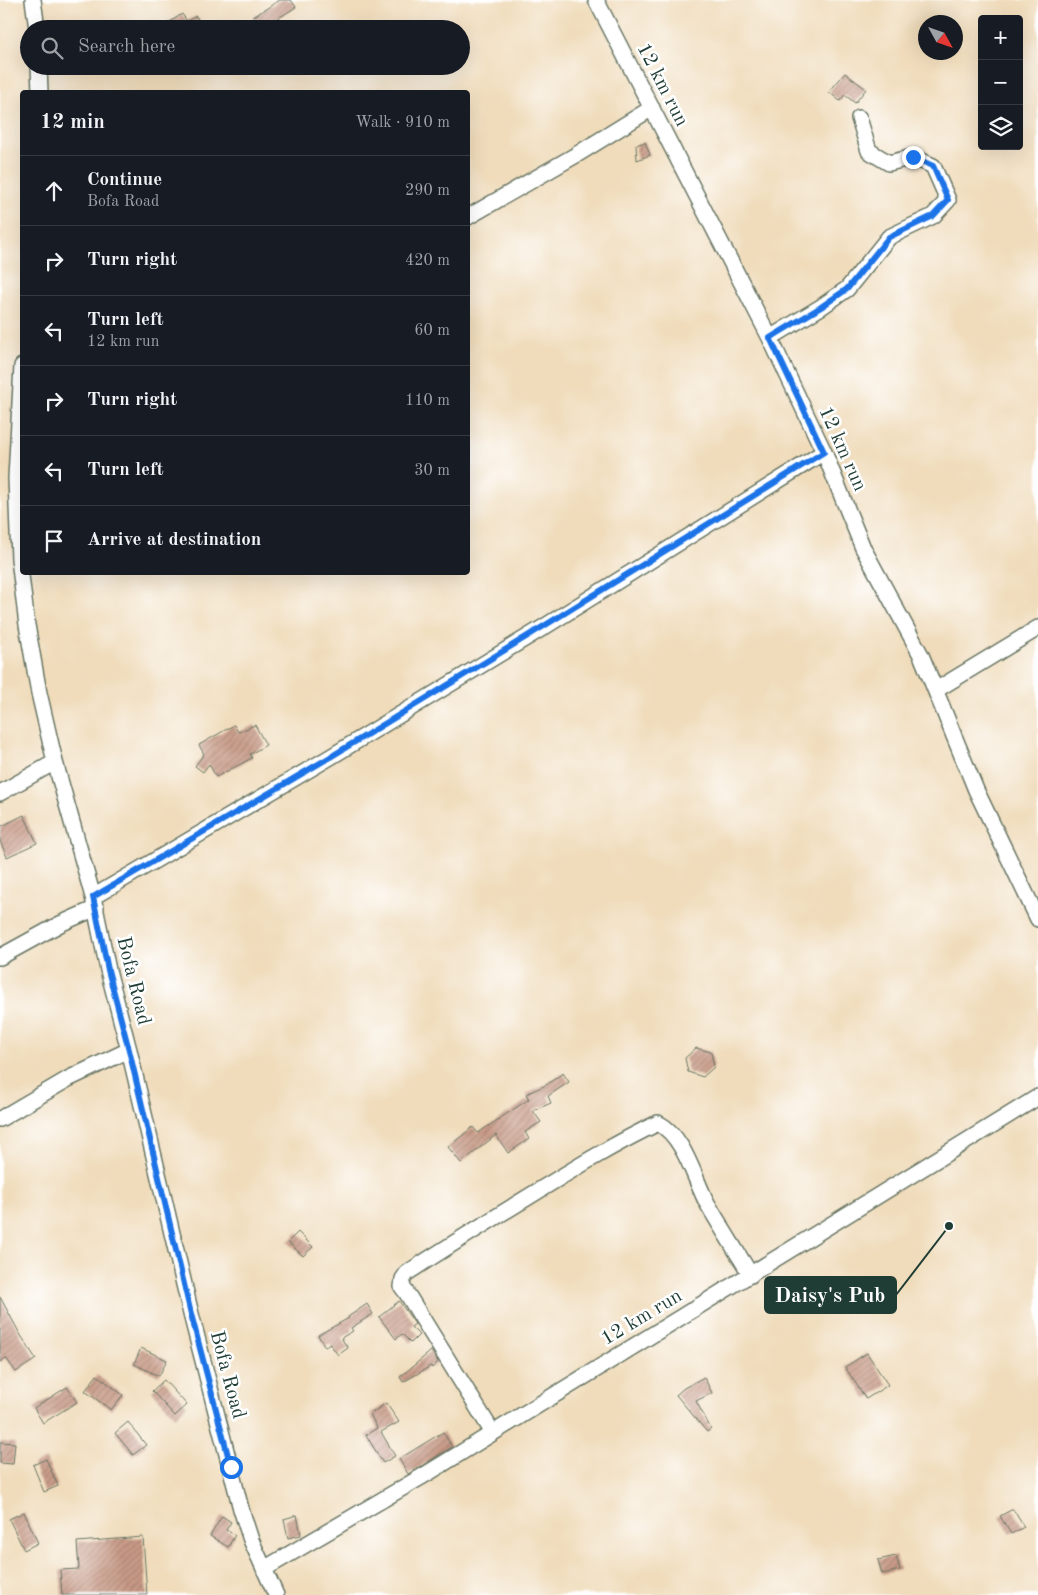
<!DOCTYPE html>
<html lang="en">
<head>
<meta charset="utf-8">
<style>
  body { margin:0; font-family:"Old Standard TT",serif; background:#20242c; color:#f1f3f6 }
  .controls { position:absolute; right:15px; top:15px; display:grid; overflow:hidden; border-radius:5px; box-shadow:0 5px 20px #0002 }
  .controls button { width:45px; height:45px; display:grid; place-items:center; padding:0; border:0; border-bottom:1px solid #363941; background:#171b24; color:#f1f3f6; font:25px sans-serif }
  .compass { position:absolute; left:918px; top:15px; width:45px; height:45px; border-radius:50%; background:#171b24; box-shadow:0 5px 20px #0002; rotate:130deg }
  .stop { position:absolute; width:15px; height:15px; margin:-11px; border:4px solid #1a73e8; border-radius:50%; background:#fff }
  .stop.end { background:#1a73e8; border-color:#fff; box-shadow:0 1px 5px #0008 }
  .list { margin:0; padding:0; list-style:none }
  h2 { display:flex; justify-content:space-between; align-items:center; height:65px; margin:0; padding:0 20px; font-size:21px }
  h2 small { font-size:16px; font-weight:400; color:#9ea1a6 }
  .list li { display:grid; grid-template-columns:32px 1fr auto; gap:15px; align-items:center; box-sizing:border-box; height:70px; padding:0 20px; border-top:1px solid #363941 }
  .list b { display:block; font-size:19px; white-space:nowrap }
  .list p { margin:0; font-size:16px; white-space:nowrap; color:#9ea1a6 }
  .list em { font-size:16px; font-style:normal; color:#9ea1a6 }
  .icon { flex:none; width:28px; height:28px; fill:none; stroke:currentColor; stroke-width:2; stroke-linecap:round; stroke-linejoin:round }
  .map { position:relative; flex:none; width:1038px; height:1595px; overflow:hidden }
  .search { position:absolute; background:#171b24; box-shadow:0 5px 20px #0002; left:20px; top:20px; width:450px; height:55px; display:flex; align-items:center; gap:12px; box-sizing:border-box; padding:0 18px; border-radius:28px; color:#9ea1a6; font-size:19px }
  .panel { position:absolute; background:#171b24; box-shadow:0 5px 20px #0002; left:20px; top:90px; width:450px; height:485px; border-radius:5px }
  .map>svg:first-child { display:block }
  .building { fill:url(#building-hatch) }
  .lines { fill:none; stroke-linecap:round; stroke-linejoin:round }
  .minor-casing { stroke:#687563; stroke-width:18 }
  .minor { stroke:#fff; stroke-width:15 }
  .route { stroke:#1a73e8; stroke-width:6 }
  .labels { text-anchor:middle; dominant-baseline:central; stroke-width:5; stroke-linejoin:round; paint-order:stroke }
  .street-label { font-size:20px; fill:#1f3d34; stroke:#fff }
  .leader { fill:none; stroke:#1f3d34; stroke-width:2 }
  .callout-dot { fill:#1f3d34; stroke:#fff; stroke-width:2 }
  .callout { fill:#1f3d34; stroke:#1f3d34; stroke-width:2 }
  .callout-label { font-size:21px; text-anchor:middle; font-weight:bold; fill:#fff }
</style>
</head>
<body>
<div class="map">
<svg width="1038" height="1595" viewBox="0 0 1038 1595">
  <defs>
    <pattern id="building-hatch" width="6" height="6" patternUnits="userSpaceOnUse" patternTransform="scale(1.25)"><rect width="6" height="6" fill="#c89985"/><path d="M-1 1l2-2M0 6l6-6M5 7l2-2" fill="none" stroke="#a27e6e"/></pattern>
  </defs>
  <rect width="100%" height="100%" fill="#fff"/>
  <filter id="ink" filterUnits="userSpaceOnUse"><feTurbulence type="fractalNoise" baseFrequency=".02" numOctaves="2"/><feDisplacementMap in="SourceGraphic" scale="10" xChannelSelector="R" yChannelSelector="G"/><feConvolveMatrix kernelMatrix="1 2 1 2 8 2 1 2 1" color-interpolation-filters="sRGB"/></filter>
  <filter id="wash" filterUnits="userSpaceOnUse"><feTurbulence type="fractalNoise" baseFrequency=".0096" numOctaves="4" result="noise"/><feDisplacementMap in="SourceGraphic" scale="20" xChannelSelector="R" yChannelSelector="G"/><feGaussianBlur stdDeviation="1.12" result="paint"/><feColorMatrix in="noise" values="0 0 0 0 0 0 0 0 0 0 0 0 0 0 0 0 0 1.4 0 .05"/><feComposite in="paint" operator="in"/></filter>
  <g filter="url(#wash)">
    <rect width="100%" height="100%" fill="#f0dcbb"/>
    <g id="blocks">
      <path class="building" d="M 280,0 L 291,0 L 296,7 L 261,29 L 253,17 Z
        M 182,14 L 187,21 L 196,16 L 204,29 L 159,29 Z
        M 845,73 L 866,89 L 855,103 L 845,95 L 840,101 L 829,92 Z
        M 645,142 L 650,155 L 637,160 L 636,145 Z
        M 234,725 L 238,732 L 255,725 L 266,745 L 250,754 L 252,758 L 216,777 L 209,764 L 203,772 L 195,766 L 204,754 L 199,745 Z
        M 24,815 L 37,843 L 7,857 L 0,841 L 0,827 Z
        M 696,1048 L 711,1052 L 714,1067 L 703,1077 L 688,1072 L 685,1058 Z
        M 563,1073 L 569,1082 L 548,1096 L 551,1103 L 533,1111 L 541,1122 L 525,1132 L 529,1139 L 508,1153 L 496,1135 L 461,1163 L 448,1147 L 473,1127 L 478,1133 L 529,1099 L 526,1094 L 546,1085 Z
        M 298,1232 L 313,1247 L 303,1256 L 288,1242 Z
        M 0,1297 L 20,1334 L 36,1359 L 16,1372 L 6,1358 L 0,1362 Z
        M 399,1301 L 415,1324 L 411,1327 L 419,1335 L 411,1343 L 402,1334 L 396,1339 L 379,1317 Z
        M 367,1304 L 373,1314 L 351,1328 L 353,1331 L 341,1338 L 348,1348 L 338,1355 L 330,1344 L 325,1347 L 318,1335 L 349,1318 L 348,1317 Z
        M 141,1348 L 167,1360 L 159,1376 L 134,1364 Z
        M 431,1351 L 438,1362 L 432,1368 L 431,1366 L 403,1382 L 400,1377 Z
        M 867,1353 L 888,1385 L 866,1399 L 845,1367 Z
        M 97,1375 L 123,1395 L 111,1410 L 85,1391 Z
        M 704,1377 L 712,1393 L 696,1401 L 711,1429 L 707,1432 L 676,1395 L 684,1388 Z
        M 164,1380 L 187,1405 L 175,1416 L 152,1391 Z
        M 67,1387 L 77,1402 L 43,1423 L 34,1408 Z
        M 386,1403 L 399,1422 L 381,1432 L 395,1456 L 383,1463 L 366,1435 L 377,1428 L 370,1414 Z
        M 128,1422 L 146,1445 L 133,1455 L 115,1433 Z
        M 443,1432 L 452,1447 L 408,1474 L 399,1459 Z
        M 0,1442 L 15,1443 L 13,1464 L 0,1463 Z
        M 46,1459 L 58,1486 L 44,1492 L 33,1465 Z
        M 1013,1509 L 1024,1527 L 1011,1534 L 1000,1516 Z
        M 24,1512 L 38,1543 L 24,1550 L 9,1519 Z
        M 297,1515 L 301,1535 L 288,1538 L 284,1519 Z
        M 222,1516 L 231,1522 L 226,1530 L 235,1535 L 228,1547 L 210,1536 Z
        M 143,1537 L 147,1595 L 62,1595 L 60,1570 L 79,1569 L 77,1542 Z
        M 896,1556 L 900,1570 L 882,1574 L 878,1560 Z"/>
    </g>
  </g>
  <g filter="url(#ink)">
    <use href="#blocks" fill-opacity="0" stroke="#687563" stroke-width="1"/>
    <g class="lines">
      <g class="minor-casing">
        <path id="minor" d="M 33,0 L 37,29
          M 596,0 L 770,338 L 824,452 L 863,548 L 921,655 L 976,790 L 1038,919
          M 39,66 L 40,92
          M 468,217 L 576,155 L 652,108
          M 770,338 L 821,307 L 847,289 L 889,237 L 933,216 L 948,200 L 933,166 L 913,157 L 889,163 L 869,151 L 859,118
          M 22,366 L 16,478 L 19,559 L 27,625 L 39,693 L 55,762 L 93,897 L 108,970 L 129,1050 L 191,1314 L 241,1509 L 251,1540 L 276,1595
          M 936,690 L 1038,628
          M 0,793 L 55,762
          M 93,897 L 332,756 L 544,627 L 824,452
          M 0,957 L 60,924 L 96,908
          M 0,1119 L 68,1079 L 129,1050
          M 493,1433 L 406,1292 L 402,1287 L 403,1279 L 407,1273 C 450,1245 494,1218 538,1191 C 577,1167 616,1143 658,1123 C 684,1136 694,1178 707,1203 C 721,1227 736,1251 751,1275
          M 264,1569 L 428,1473 L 1038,1097"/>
      </g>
      <use href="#minor" class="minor"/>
    </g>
  </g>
  <g class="lines" filter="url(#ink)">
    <path class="route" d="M 231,1467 L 191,1314 L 129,1050 L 108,970 L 93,897 L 332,756 L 544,626 L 824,452 L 770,338 L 821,307 L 847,289 L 889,237 L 933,216 L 948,200 L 933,166 L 913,157"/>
  </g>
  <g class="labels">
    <g class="street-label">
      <text transform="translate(662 85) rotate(63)">12 km run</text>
      <text transform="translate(842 449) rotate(66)">12 km run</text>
      <text transform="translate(133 981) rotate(76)">Bofa Road</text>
      <text transform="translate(642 1318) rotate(-31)">12 km run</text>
      <text transform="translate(227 1375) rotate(75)">Bofa Road</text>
    </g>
  </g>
  <path class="leader" d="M949 1226L896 1295"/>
  <circle class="callout-dot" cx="949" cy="1226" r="5"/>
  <rect class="callout" x="765" y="1277" width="131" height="36" rx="5"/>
  <g class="callout-label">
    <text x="830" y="1302">Daisy's Pub</text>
  </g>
</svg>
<div class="controls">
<button>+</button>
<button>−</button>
<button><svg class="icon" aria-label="layers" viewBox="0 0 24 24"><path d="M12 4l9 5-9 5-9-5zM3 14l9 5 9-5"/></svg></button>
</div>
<svg class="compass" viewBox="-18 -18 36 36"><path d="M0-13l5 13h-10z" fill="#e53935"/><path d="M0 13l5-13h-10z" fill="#9ea1a6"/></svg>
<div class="stop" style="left:231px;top:1467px"></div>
<div class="stop end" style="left:913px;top:157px"></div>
<div class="search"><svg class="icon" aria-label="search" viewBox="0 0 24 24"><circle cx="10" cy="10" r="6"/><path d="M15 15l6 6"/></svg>Search here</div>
<section class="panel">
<h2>12 min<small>Walk · 910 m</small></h2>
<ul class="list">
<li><svg class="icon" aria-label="ahead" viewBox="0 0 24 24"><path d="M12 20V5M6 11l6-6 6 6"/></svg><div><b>Continue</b><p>Bofa Road</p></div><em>290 m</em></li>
<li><svg class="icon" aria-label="right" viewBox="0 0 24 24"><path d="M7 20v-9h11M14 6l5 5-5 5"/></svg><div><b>Turn right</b></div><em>420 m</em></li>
<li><svg class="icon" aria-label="left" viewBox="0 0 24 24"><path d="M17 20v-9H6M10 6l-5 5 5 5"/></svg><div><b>Turn left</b><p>12 km run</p></div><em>60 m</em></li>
<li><svg class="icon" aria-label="right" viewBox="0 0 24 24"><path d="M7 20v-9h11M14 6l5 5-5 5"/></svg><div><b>Turn right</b></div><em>110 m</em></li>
<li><svg class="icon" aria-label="left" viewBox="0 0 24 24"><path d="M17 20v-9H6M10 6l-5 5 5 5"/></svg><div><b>Turn left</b></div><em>30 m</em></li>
<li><svg class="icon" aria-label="arrive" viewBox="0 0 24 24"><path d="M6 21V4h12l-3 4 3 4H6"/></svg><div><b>Arrive at destination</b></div></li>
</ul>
</section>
</div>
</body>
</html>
